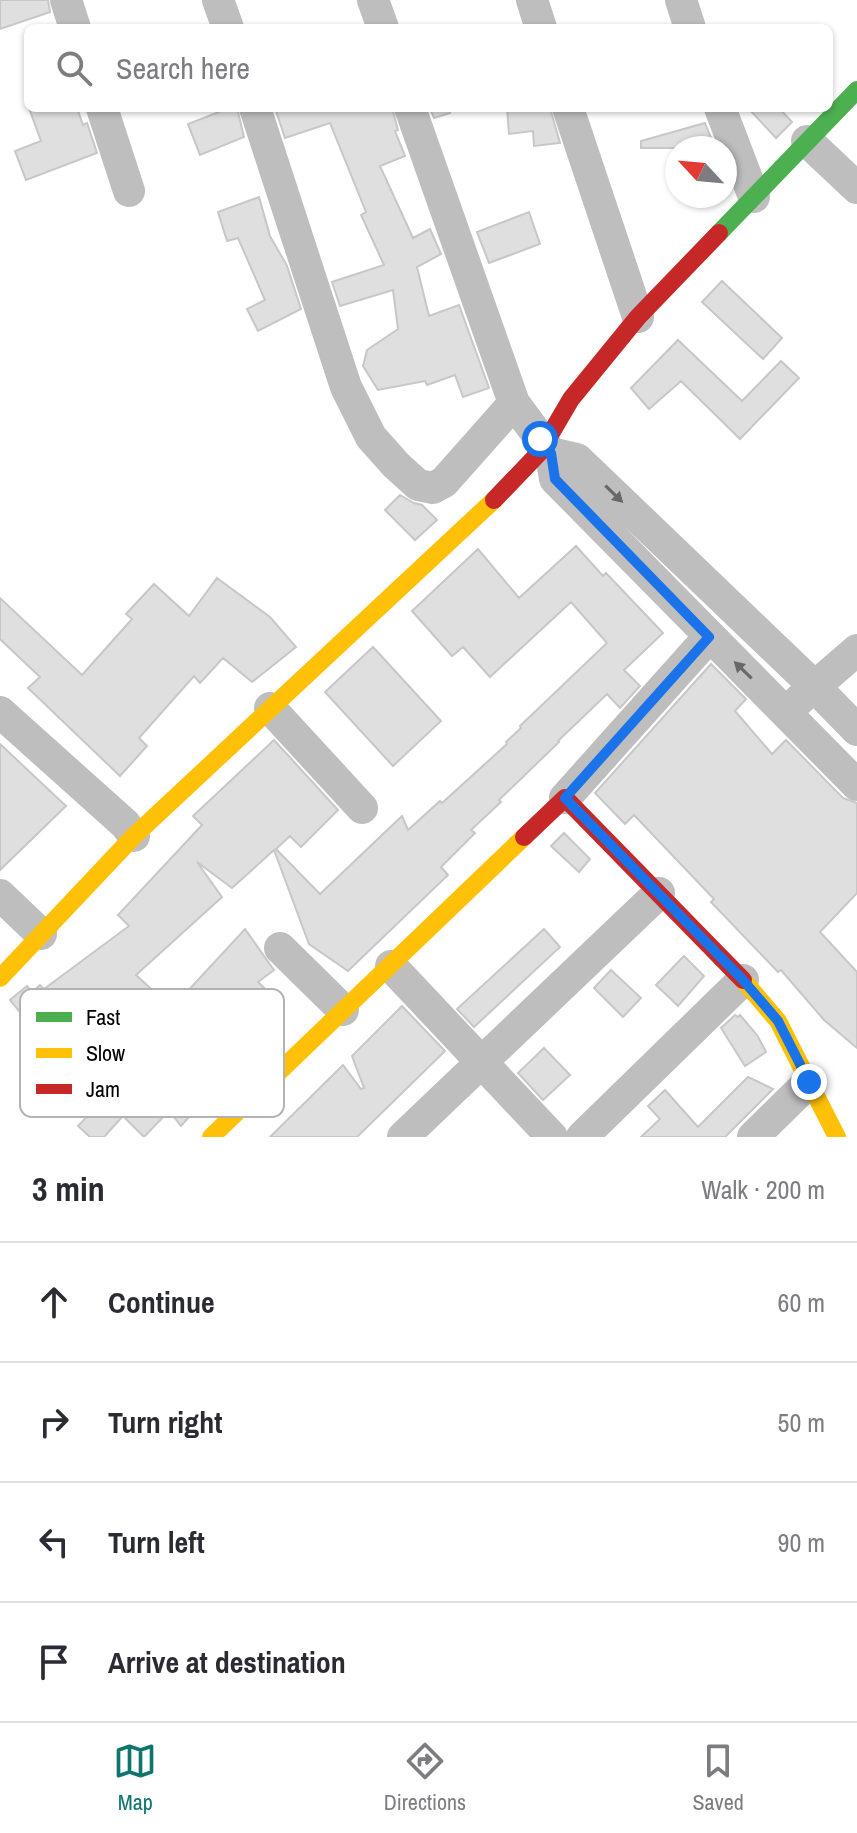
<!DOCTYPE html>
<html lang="en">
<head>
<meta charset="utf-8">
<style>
  body { margin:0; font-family:"Archivo Narrow",sans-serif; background:#f7f7f7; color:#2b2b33 }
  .compass { position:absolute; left:665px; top:136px; width:72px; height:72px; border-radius:50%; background:#fff; box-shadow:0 2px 6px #0004; rotate:296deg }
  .stop { position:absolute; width:24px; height:24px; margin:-18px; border:6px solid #1a73e8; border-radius:50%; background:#fff }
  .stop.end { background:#1a73e8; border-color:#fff; box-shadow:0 2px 8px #0008 }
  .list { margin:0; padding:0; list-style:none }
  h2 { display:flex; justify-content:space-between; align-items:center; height:104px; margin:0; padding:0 32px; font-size:34px }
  h2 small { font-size:26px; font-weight:400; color:#7c7c81 }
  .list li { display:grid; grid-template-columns:52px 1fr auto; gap:24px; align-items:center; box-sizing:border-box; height:120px; padding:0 32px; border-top:2px solid #e1e1e2 }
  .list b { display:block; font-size:30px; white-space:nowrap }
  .list em { font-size:26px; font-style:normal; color:#7c7c81 }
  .icon { flex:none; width:44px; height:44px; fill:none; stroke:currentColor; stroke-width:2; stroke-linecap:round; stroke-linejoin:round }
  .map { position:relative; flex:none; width:857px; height:1137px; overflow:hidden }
  .search { position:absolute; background:#fff; box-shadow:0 2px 6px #0004; left:24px; right:24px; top:24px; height:88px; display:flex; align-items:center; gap:20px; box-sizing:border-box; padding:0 28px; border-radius:12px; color:#7c7c81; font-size:30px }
  .sheet { height:584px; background:#fff }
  nav { display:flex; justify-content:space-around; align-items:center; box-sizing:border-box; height:112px; border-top:2px solid #e1e1e2; background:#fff; font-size:22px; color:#7c7c81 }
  nav a { display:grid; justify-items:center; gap:4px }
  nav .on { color:#0f766e }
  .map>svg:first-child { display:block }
  .building { fill:#dfdfdf; stroke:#c7c7c7; stroke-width:2 }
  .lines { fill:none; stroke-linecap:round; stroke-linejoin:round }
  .street { stroke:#bebebe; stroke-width:32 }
  .fast { stroke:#4caf50; stroke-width:18 }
  .slow { stroke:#ffc107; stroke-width:18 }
  .jam { stroke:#c62828; stroke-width:18 }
  .oneway { fill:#686868 }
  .route { stroke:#1a73e8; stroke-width:10 }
  .key { fill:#fff; stroke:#b2b2b2; stroke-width:2 }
  .key-label { font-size:22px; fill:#000 }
</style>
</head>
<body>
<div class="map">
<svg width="857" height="1137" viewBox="0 0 857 1137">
  <rect width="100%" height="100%" fill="#fff"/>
  <path class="building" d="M 0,0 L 48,0 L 50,12 L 0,29 Z
    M 29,108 L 77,108 L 83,125 L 87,123 L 97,153 L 26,180 L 15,151 L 41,141 Z
    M 229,108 L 237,108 L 244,137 L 200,155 L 188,124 Z
    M 275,108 L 392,108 L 398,130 L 395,131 L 405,156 L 380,166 L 413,238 L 430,229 L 441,254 L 417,267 L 429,316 L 459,305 L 489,388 L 463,397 L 455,375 L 427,385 L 425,381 L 378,390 L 363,366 L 367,350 L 398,329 L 393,290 L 340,306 L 332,282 L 384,265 L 361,215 L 366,212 L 330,123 L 285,138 Z
    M 430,108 L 449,108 L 450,113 L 434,118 Z
    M 507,108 L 550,108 L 560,143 L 534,146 L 533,131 L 509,134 Z
    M 748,108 L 779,108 L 792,122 L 776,138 Z
    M 705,123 L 715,148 L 641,148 L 641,141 Z
    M 259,197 L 270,236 L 287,266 L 301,309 L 258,331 L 247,309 L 265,300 L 238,238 L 227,241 L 218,212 Z
    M 529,212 L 540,244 L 489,263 L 477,232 Z
    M 722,281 L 782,338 L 763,359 L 702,302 Z
    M 678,340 L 742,401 L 781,361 L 799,378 L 740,439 L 681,381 L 649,409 L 631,388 Z
    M 400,495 L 414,503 L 422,505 L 437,520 L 415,540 L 385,510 Z
    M 576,546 L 603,576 L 606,573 L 663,633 L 624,670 L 640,686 L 620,708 L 607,694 L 558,741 L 559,742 L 499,800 L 501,802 L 471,830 L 475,833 L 441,867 L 448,875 L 348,971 L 309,944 L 274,850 L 232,888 L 197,862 L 222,897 L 136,975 L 172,1008 L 245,929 L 274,970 L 258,982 L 284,1007 L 266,1023 L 242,998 L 181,1063 L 210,1094 L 181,1126 L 169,1111 L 144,1137 L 123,1116 L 104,1137 L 90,1137 L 78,1126 L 103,1100 L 37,1033 L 10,1000 L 27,986 L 32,992 L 40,985 L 44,989 L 129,926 L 118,915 L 202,825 L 193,816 L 274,740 L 338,810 L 301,847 L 290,836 L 276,849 L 320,894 L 402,816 L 408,830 L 440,801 L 442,803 L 507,744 L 506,742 L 521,728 L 520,726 L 607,643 L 571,602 L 490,677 L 463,647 L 452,656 L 412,611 L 478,549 L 519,598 Z
    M 217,578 L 270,617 L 296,647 L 252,682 L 223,658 L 200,683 L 194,676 L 139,738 L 147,746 L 120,776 L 28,688 L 40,677 L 0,639 L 0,598 L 82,675 L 132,619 L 126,614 L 154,584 L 189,616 Z
    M 373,647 L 441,721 L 393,766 L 325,692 Z
    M 711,664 L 746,699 L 735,711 L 772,754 L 786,740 L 843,798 L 857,803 L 857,893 L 820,932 L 857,972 L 857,1048 L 824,1020 L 781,970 L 778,972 L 711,902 L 714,899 L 634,815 L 625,824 L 595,793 Z
    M 0,744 L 66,806 L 0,870 Z
    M 564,833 L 590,859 L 579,872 L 551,846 Z
    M 544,929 L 560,947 L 474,1027 L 457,1009 Z
    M 684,956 L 704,976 L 678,1006 L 656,985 Z
    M 611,970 L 641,998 L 623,1017 L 594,988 Z
    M 402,1006 L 445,1051 L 357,1137 L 270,1137 L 343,1065 L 361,1089 L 364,1088 L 352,1056 Z
    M 735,1015 L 738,1017 L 740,1015 L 757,1035 L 766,1052 L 745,1066 L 721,1028 Z
    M 544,1048 L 570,1075 L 543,1100 L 518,1073 Z
    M 748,1077 L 773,1089 L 725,1137 L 641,1137 L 660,1119 L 648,1106 L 665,1090 L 698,1127 Z"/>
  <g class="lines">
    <path class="street" d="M 66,0 L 75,28
      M 218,0 L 228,28
      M 373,0 L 383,28
      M 532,0 L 541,28
      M 681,0 L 690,28
      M 102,108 L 129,191
      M 255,108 L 346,387 L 371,437 L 396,465 L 418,485 L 433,488 L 444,482 L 514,403
      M 410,108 L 514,403 L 551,453 L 555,479 L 857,785
      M 568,108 L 638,317
      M 720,108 L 754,197
      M 807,141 L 857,188
      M 551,453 L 577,459 L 814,686 L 857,730
      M 799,700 L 857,650
      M 270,708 L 362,808
      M 0,712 L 125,824 L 134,836
      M 565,798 L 709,637
      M 0,895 L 41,934
      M 280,948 L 343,1010
      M 391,966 L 552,1137
      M 403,1137 L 659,893
      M 582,1137 L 743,980
      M 753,1137 L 809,1082"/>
    <path class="fast" d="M 719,233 L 857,90"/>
    <path class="slow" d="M 0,978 L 134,836 L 494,500
      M 743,980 L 778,1021 L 837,1137
      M 211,1137 L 524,837"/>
    <path class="jam" d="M 494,500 L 540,452 L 571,399 L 638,317 L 719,233
      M 524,837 L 565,798 L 743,980"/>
  </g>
  <defs><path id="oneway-solid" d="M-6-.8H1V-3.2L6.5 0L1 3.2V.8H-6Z" transform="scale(2)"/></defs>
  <g class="oneway">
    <use href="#oneway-solid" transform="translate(614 494) rotate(44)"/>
    <use href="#oneway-solid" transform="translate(743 670) rotate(-136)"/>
  </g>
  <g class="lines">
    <path class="route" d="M 540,439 L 551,453 L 555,479 L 709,637 L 565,798 L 743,980 L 778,1021 L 809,1082"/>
  </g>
  <rect x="20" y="989" width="264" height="128" rx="12" class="key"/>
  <rect x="36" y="1012" width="36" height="10" fill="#4caf50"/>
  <rect x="36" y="1048" width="36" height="10" fill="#ffc107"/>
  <rect x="36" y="1084" width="36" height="10" fill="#c62828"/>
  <g class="key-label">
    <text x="86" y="1025">Fast</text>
    <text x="86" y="1061">Slow</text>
    <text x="86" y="1097">Jam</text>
  </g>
</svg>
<svg class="compass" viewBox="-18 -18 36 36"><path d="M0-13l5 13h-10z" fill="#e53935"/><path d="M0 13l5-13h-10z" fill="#7c7c81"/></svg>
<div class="stop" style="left:540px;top:439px"></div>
<div class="stop end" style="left:809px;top:1082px"></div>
<div class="search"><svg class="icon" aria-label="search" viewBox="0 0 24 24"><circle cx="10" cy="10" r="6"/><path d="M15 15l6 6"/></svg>Search here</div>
</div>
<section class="sheet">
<h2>3 min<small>Walk · 200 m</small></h2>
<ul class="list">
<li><svg class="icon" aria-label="ahead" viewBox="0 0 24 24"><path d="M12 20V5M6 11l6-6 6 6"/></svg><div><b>Continue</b></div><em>60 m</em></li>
<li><svg class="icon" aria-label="right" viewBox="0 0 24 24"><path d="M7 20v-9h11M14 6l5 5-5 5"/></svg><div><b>Turn right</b></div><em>50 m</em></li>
<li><svg class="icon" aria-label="left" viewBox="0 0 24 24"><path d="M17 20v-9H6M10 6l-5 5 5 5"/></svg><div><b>Turn left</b></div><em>90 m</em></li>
<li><svg class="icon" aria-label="arrive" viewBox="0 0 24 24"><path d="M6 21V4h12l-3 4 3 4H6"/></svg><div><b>Arrive at destination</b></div></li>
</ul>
</section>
<nav>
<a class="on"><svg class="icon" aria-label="map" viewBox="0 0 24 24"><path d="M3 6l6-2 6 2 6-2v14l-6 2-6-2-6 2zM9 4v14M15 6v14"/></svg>Map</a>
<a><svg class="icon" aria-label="directions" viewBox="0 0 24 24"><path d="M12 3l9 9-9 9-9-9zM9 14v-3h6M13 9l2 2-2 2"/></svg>Directions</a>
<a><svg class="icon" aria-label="saved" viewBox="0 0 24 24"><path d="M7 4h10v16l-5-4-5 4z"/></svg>Saved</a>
</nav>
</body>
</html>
